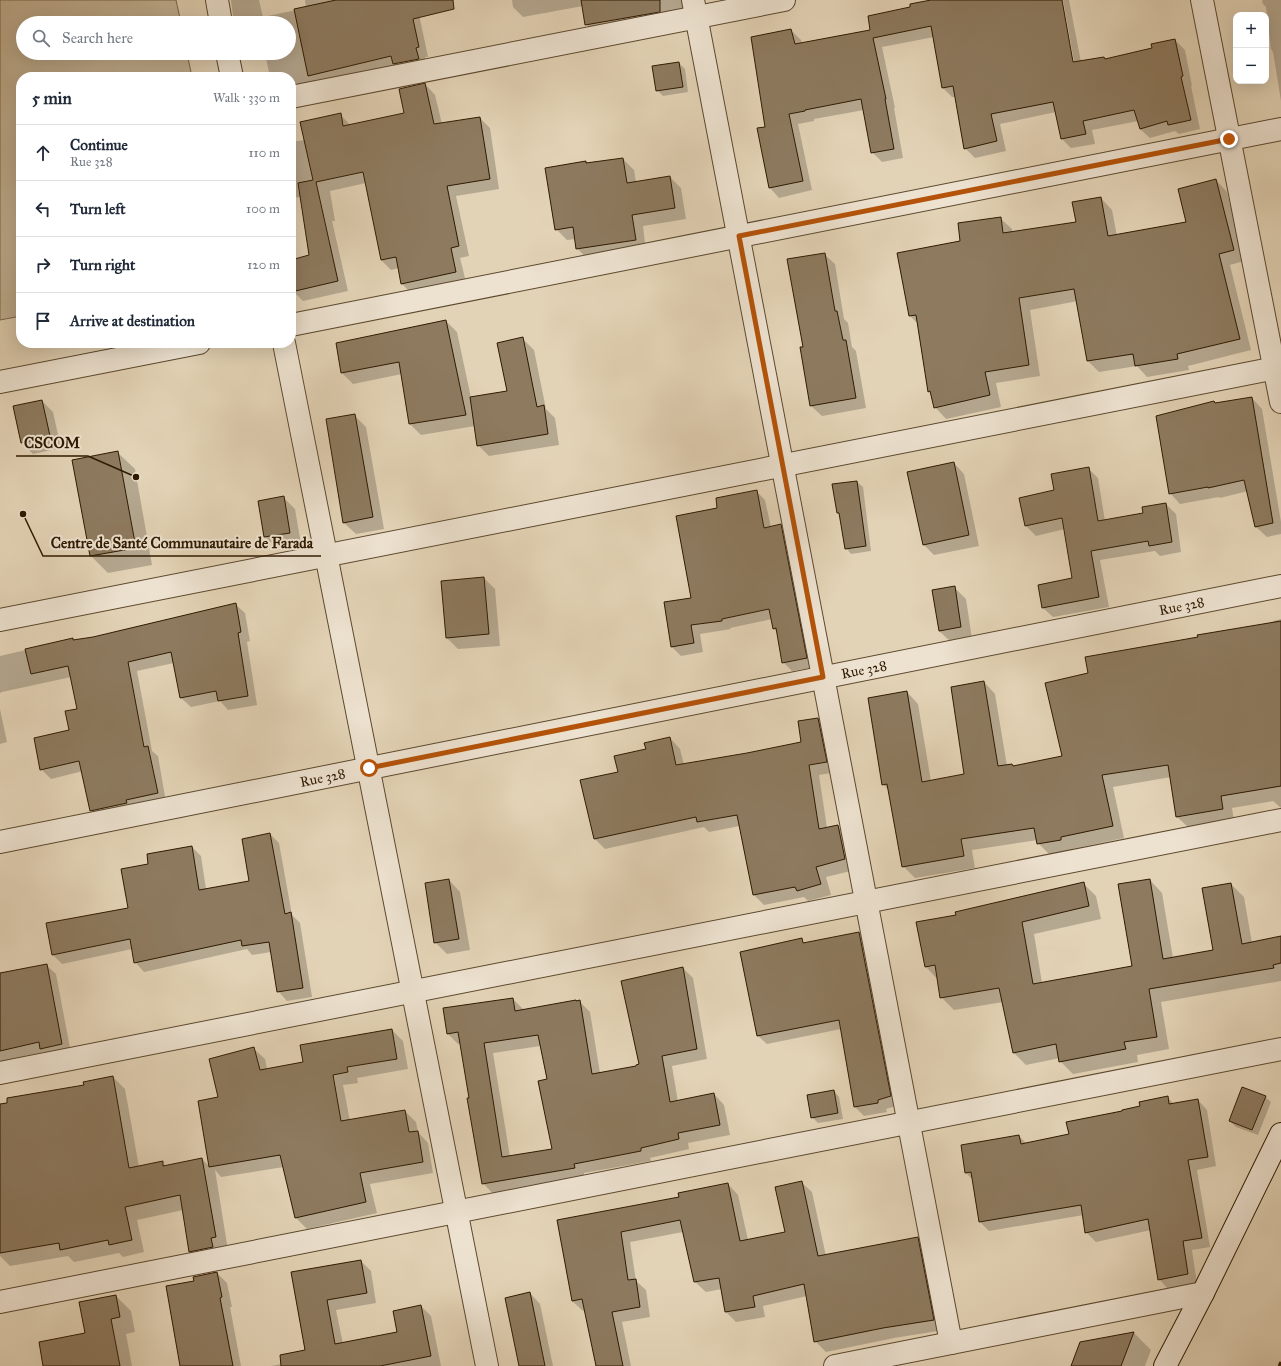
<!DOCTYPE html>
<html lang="en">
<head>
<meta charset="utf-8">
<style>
  body { margin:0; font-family:"IM FELL Great Primer",serif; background:#f6f6f7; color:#1f2937 }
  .controls { position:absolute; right:12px; top:12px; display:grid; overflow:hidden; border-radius:8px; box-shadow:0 4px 16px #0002 }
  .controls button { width:36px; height:36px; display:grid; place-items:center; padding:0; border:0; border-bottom:1px solid #e0e1e3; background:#fff; color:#1f2937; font:20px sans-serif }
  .stop { position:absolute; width:12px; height:12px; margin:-9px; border:3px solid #b45309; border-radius:50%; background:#fff }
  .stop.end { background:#b45309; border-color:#fff; box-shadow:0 1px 4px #0008 }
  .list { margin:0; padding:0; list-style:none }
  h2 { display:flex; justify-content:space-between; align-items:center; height:52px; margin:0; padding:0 16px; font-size:17px }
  h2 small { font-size:13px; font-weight:400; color:#747a83 }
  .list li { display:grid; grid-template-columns:26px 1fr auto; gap:12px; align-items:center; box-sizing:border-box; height:56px; padding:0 16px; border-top:1px solid #e0e1e3 }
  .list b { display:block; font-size:15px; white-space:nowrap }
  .list p { margin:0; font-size:13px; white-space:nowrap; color:#747a83 }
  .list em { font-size:13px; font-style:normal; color:#747a83 }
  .icon { flex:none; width:22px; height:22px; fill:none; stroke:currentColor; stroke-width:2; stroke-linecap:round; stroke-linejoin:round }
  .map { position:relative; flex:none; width:1281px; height:1366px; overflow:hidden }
  .search { position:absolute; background:#fff; box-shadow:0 4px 16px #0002; left:16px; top:16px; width:280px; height:44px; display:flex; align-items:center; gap:10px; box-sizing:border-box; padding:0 14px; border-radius:22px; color:#747a83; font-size:15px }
  .panel { position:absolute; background:#fff; box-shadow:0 4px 16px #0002; left:16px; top:72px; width:280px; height:276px; border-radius:16px }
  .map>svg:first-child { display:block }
  .green { fill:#c4b497; stroke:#7a674c }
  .shadow { fill:#0003; fill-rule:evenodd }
  .building { fill:#8d7a5f; stroke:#2f1a00; fill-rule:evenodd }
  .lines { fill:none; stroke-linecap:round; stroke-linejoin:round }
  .street-casing { stroke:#5c482e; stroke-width:24 }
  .secondary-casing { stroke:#2f1a00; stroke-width:24 }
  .street { stroke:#ede2d0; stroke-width:22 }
  .secondary { stroke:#ede2d0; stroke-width:22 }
  .rail { stroke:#2f1a00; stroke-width:3; stroke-dasharray:7 7; stroke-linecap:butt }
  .route { stroke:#b45309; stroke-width:5 }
  .labels { text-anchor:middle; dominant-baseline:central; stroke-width:4; stroke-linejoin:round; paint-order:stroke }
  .street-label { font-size:14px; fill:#2f1a00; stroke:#ede2d0 }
  .leader { fill:none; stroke:#2f1a00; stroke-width:1.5 }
  .callout-dot { fill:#2f1a00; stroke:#ede2d0; stroke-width:1.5 }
  .callout-label { font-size:15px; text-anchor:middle; font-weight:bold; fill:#2f1a00; stroke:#ede2d0; stroke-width:4; stroke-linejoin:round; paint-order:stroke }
</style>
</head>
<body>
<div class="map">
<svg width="1281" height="1366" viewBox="0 0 1281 1366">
  <rect width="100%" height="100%" fill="#e3d3b6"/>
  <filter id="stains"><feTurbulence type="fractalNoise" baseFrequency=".005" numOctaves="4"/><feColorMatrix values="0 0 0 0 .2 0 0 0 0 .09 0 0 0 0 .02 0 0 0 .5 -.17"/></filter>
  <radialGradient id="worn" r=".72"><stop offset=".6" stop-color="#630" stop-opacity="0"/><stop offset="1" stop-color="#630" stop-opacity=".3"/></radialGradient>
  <path class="green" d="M 0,0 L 176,0 L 181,23 L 23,23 L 23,53 L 187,53 L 192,77 L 21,77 L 21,316 L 0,320 Z"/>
  <path class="shadow" d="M 231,0 L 259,0 L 263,17 L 306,8 L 305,0 L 416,0 L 428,57 L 425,57 L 428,68 L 291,95 L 291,77 L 270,77 L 265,53 L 289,53 L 289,23 L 234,23 Z
    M 512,0 L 688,0 L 691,17 L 596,34 L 586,24 L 583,6 L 523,17 L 513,7 Z
    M 937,0 L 1060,0 L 1073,67 L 1075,67 L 1063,0 L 1069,0 L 1081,62 L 1104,58 L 1106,60 L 1153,49 L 1175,40 L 1185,50 L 1192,86 L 1191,86 L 1200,129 L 1179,134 L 1175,131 L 1150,138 L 1140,129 L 1138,121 L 1092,130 L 1095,144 L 1071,148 L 1062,139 L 1056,112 L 1000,124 L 1006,151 L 975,158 L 965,148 L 956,97 L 952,97 L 943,88 L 934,37 L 882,47 L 895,108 L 894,108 L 903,158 L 882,162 L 872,152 L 864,110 L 814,119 L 814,121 L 798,124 L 812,190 L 779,198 L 770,188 L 758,129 L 766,127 L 791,30 L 801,40 L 802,44 L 871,31 L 911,8 Z
    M 1262,0 L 1281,0 L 1281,101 L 1273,52 L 1271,49 L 1266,7 L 1263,4 Z
    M 679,63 L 685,69 L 688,92 L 663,96 L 657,90 Z
    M 425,84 L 435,95 L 442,124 L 480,118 L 490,128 L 499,189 L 456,196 L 469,256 L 460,258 L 466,282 L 412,294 L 402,284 L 399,268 L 391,270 L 381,260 L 366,183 L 330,191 L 335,221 L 332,221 L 348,291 L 303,301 L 293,291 L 291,281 L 291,261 L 310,256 L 301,197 L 291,198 L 291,142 L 305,140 L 340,114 L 351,126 L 405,114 Z
    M 623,159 L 634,170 L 636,182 L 670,177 L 681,188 L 686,219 L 643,226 L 646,251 L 588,260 L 577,248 L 576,239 L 567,240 L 556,229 L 586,162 L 588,164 Z
    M 1216,180 L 1227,192 L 1244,261 L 1230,265 L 1251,350 L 1188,366 L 1189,370 L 1147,377 L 1137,366 L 1099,372 L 1088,361 L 1078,301 L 1030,310 L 1040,376 L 996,383 L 1001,407 L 946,419 L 935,407 L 932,395 L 929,391 L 918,324 L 910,316 L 962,242 L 1000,218 L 1012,229 L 1012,233 L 1077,222 L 1101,198 L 1112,210 L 1117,236 L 1187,223 Z
    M 824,254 L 835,264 L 844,319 L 848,323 L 852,347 L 856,351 L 866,408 L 822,416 L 811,406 L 804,348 Z
    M 446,321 L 457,332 L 471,398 L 508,392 L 523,339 L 534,350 L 546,409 L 555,418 L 559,445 L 489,456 L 478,445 L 475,426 L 421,435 L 410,424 L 402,374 L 353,384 L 342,373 L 337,344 Z
    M 1252,398 L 1262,409 L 1281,522 L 1281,534 L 1267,537 L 1256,527 L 1248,491 L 1220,498 L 1219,497 L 1180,504 L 1170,493 L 1216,404 Z
    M 42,401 L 53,412 L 61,448 L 33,454 L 22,443 Z
    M 354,415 L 366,427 L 384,529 L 356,534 L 344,523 Z
    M 117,452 L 135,469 L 152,565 L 108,573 L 91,556 L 73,460 Z
    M 954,463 L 964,474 L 979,546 L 934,555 L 924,545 Z
    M 1088,468 L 1098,478 L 1105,521 L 1145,514 L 1166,504 L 1176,514 L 1181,552 L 1160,556 L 1155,551 L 1100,560 L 1109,607 L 1053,617 L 1043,608 L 1074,579 L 1065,529 L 1036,536 L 1026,526 L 1020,498 L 1055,491 Z
    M 857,482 L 863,487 L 871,551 L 851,554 L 846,548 L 841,516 L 838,513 Z
    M 756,491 L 765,500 L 771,527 L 781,526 L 790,534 L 815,667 L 792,671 L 783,662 L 778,633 L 774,629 L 772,619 L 730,628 L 731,629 L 700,634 L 703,652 L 681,656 L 672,647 L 692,599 L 719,509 Z
    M 284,498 L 295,509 L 301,544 L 277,548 L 265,537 Z
    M 484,578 L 495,589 L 500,646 L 458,649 L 447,638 Z
    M 954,587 L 966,599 L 972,639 L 951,642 L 939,631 Z
    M 235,604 L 245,613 L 250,641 L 247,642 L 257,705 L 228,710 L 220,701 L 191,707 L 181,698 L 174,663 L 137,671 L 152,751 L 158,756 L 166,802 L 101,820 L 91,810 L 83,771 L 51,779 L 41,769 L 70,731 L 78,709 L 71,677 L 2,692 L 0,693 L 0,656 L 73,639 L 74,641 L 93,638 Z
    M 1281,619 L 1281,808 L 1273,801 L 1232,808 L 1234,821 L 1189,828 L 1177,817 L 1171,777 L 1113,787 L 1124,838 L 1072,849 L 1072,851 L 1050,855 L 1038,843 L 1038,840 L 972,850 L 975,868 L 915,878 L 903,866 L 889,791 L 883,784 L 907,692 L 918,704 L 931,781 L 965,775 L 984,682 L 995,694 L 1007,766 L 1014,767 L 1063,757 L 1089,673 L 1273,623 L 1273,621 Z
    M 0,709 L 7,742 L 0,744 Z
    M 818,719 L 828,729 L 837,772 L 819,775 L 827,828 L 838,826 L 848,836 L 855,870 L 826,877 L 831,895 L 808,901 L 804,897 L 764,905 L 754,895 L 740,826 L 709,832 L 704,827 L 605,849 L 594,838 L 619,773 L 647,750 L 670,738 L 680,749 L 684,765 L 803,743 Z
    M 270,834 L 279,843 L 292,915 L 300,923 L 312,997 L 287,1001 L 278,991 L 271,952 L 252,955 L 247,949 L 144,972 L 135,962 L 132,949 L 62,964 L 53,955 L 47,923 L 129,908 L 149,865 L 192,847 L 201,856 L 206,889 L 250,882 Z
    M 449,880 L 460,892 L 470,950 L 447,954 L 435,942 Z
    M 1150,880 L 1162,893 L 1173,958 L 1214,951 L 1231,884 L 1244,897 L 1252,943 L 1281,937 L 1281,981 L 1161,1002 L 1169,1049 L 1137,1055 L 1138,1062 L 1073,1074 L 1060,1061 L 1060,1058 L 1026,1065 L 1014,1053 L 1003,1002 L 954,1010 L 941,997 L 938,980 L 926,967 L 957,915 L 1083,883 L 1096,896 L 1101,919 L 1034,934 L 1042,983 L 1133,967 Z
    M 859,933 L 868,942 L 899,1105 L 886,1109 L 887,1112 L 864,1116 L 855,1107 L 841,1029 L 767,1044 L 758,1036 L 801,940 L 806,944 Z
    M 46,965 L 56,974 L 71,1053 L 50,1057 L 45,1052 L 0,1062 L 0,974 Z
    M 683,968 L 693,978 L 707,1059 L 672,1066 L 678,1102 L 714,1094 L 724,1105 L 730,1135 L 688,1143 L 689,1149 L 650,1158 L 651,1161 L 584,1173 L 584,1177 L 493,1194 L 483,1183 L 461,1043 L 458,1044 L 448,1034 L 513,999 L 523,1009 L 523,1011 L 580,1002 L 590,1012 L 600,1073 L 637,1067 L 640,1065 ZM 541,1046 L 548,1080 L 553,1149 L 510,1157 L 493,1053 Z
    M 392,1030 L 403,1041 L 408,1069 L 357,1078 L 358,1083 L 343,1085 L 350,1121 L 405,1111 L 416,1122 L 418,1132 L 428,1143 L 433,1173 L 370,1184 L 377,1213 L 307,1229 L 296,1218 L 284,1167 L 221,1177 L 215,1170 L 228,1250 L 203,1264 L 190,1251 L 183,1210 L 137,1220 L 144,1252 L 123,1257 L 119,1253 L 74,1262 L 68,1256 L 10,1266 L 0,1256 L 0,1105 L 85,1085 L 113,1077 L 125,1089 L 139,1167 L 162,1163 L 166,1167 L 202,1159 L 210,1167 L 200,1102 L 220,1098 L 254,1049 L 265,1059 L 267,1069 L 304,1063 Z
    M 834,1091 L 839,1097 L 843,1119 L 818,1123 L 812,1117 Z
    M 1167,1097 L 1174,1104 L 1198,1100 L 1207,1110 L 1216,1166 L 1197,1170 L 1210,1247 L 1192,1250 L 1197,1283 L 1168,1289 L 1159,1279 L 1151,1230 L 1096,1242 L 1086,1232 L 1084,1215 L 989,1231 L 980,1222 L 973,1180 L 966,1173 L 962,1146 L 1019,1136 L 1026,1143 L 1070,1134 Z
    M 1265,1097 L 1271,1102 L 1258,1135 L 1236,1127 L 1230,1121 Z
    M 801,1182 L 812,1192 L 826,1256 L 918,1238 L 928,1248 L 944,1330 L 894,1338 L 826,1352 L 815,1341 L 807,1296 L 763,1306 L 765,1317 L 736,1322 L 726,1312 L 722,1289 L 706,1292 L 695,1282 L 683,1232 L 630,1242 L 636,1281 L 646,1290 L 650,1317 L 622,1322 L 631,1366 L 597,1366 L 586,1310 L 583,1311 L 572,1301 L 558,1221 L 680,1198 L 728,1184 L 738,1195 L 748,1240 L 786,1233 Z
    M 361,1261 L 371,1271 L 376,1303 L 336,1310 L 343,1344 L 399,1333 L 421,1306 L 431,1316 L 441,1366 L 271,1366 L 308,1359 L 292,1273 Z
    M 217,1273 L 227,1283 L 232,1307 L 230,1307 L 241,1366 L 182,1366 L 195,1282 Z
    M 530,1293 L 540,1304 L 553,1366 L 520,1366 Z
    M 116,1296 L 131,1311 L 135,1332 L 126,1334 L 132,1366 L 44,1366 L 86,1334 Z
    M 1134,1333 L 1151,1350 L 1145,1366 L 1072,1366 L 1081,1343 Z"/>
  <path class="building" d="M 336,0 L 453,0 L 454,9 L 413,19 L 419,47 L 416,48 L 419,59 L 393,64 L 391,56 L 308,76 L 294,9 Z
    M 581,0 L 660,0 L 660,12 L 585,25 Z
    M 931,0 L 1062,0 L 1073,62 L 1104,57 L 1105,59 L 1152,48 L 1151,44 L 1175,39 L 1183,76 L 1181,77 L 1191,120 L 1168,125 L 1167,121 L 1140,129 L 1134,110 L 1083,121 L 1086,134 L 1061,139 L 1053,102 L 991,114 L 997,141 L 964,149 L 953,86 L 942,88 L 931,26 L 873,38 L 886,99 L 885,99 L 894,149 L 871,153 L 861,99 L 805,110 L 805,111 L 789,114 L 803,181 L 769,188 L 757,128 L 765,127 L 751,37 L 791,29 L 795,44 L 870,30 L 868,16 L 910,7 L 910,4 Z
    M 679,62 L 683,87 L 656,91 L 652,66 Z
    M 425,83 L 434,124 L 480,117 L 490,179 L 447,186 L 459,246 L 451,248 L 456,272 L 401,284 L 396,257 L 381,260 L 363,172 L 316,182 L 338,281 L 291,292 L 291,260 L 309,255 L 298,183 L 313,180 L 300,122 L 341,113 L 343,126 L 404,113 L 399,89 Z
    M 623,158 L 627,183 L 670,176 L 675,208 L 632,215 L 636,240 L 576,249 L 573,227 L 555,230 L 545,168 L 586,161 L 586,163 Z
    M 1216,179 L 1234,250 L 1219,254 L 1240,339 L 1177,354 L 1178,359 L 1135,366 L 1133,354 L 1087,361 L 1074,289 L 1019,298 L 1029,365 L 985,372 L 990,395 L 934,408 L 930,391 L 928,392 L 916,315 L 909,316 L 897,253 L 960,241 L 958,223 L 1001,217 L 1003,233 L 1076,222 L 1072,202 L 1101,197 L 1108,236 L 1186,222 L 1178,189 Z
    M 825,253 L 835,311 L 837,311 L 843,340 L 846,340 L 856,398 L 810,406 L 800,347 L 803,347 L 787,259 Z
    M 446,320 L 466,415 L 409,424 L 399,362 L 341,373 L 336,343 Z
    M 523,337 L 537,407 L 544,405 L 548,434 L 477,446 L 470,397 L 507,391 L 497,343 Z
    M 1252,397 L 1273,523 L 1255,527 L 1244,480 L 1208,488 L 1208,487 L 1169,494 L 1156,416 L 1214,401 L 1215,403 Z
    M 42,400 L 50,436 L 21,443 L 13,406 Z
    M 355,414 L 373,517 L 343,523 L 326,419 Z
    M 118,451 L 136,548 L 90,556 L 72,460 Z
    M 954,462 L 969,535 L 923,545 L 907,472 Z
    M 1089,467 L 1098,521 L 1143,513 L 1142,507 L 1166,503 L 1172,542 L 1149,546 L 1148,541 L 1091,551 L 1099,597 L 1042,608 L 1038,585 L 1072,578 L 1062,518 L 1025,526 L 1019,498 L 1054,490 L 1051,474 Z
    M 857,481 L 866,546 L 845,549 L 839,513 L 837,513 L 832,484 Z
    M 757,490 L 764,528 L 781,524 L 807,658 L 782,663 L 776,628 L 773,629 L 769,609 L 722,619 L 722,621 L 691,625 L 694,643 L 671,647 L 664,602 L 691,598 L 676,516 L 717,508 L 716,498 Z
    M 284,496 L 290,533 L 264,537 L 258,501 Z
    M 484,577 L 489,634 L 446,638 L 441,581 Z
    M 955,586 L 961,627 L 939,631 L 932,590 Z
    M 236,603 L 241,632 L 238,633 L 248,696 L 218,701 L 216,691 L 180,698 L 171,652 L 128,662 L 144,747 L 148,746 L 158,793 L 126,800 L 127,803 L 90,811 L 79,761 L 40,770 L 34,738 L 69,730 L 65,711 L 77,709 L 68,666 L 31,674 L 25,649 L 73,638 L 73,640 L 93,637 Z
    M 1281,621 L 1281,786 L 1221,796 L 1223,809 L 1176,817 L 1168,765 L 1102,775 L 1113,826 L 1061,837 L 1061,840 L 1037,844 L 1034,828 L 961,839 L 964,856 L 902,867 L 887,784 L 882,785 L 868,698 L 907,691 L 922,782 L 964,774 L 951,687 L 984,681 L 998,766 L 1012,764 L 1013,766 L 1062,756 L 1045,683 L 1088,673 L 1085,657 L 1198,637 L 1197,635 Z
    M 818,718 L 827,762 L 809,765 L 819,829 L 838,825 L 845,859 L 816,867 L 821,884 L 797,891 L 795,887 L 753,895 L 737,815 L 697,822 L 696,817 L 594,839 L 580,780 L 618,772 L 614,756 L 646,749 L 644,743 L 670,737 L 676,765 L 747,753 L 801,742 L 798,721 Z
    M 270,833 L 285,914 L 291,912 L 303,988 L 277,992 L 269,942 L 242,946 L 241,940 L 134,963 L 130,939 L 52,955 L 46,923 L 128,908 L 121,869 L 148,864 L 147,854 L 192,846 L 199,890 L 249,881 L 242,839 Z
    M 449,879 L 459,939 L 434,943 L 425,883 Z
    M 1150,879 L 1163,959 L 1213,950 L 1202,888 L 1231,883 L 1242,944 L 1281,936 L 1281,963 L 1273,965 L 1274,968 L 1149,989 L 1157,1037 L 1124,1042 L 1126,1049 L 1059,1062 L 1056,1044 L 1013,1053 L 999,988 L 940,998 L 935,965 L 925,967 L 916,922 L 956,915 L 955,912 L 1084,882 L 1089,906 L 1022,922 L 1033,984 L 1132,966 L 1118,884 Z
    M 859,932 L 891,1096 L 878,1100 L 878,1103 L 854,1107 L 839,1020 L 757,1036 L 740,952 L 802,938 L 803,943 Z
    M 47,964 L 62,1044 L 40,1049 L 39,1042 L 0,1051 L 0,973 Z
    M 683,967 L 697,1049 L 662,1056 L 670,1102 L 714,1093 L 720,1125 L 678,1133 L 679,1139 L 641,1148 L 641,1151 L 574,1164 L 575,1168 L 482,1184 L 467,1098 L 469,1098 L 458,1032 L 447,1034 L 443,1008 L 513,998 L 515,1011 L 576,1000 L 576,1001 L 580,1000 L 592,1074 L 636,1066 L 636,1065 L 639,1064 L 621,981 ZM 538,1035 L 547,1079 L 538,1081 L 552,1149 L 502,1157 L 484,1043 Z
    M 392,1029 L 397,1059 L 347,1067 L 348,1072 L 333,1075 L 341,1121 L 405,1110 L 409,1132 L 418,1131 L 423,1162 L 360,1173 L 366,1202 L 295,1218 L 280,1155 L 209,1167 L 198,1101 L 218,1097 L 209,1059 L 254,1047 L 260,1070 L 303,1062 L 300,1045 Z
    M 113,1076 L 129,1168 L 163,1161 L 163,1166 L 202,1158 L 216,1237 L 211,1238 L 213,1247 L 189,1252 L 180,1195 L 125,1207 L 132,1240 L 109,1245 L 108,1240 L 60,1250 L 59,1243 L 0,1253 L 0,1104 L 7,1103 L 7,1098 L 84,1085 L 83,1082 Z
    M 1242,1087 L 1266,1096 L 1252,1130 L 1229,1121 Z
    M 834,1090 L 838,1113 L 811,1118 L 807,1095 Z
    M 1168,1096 L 1169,1104 L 1198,1099 L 1208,1157 L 1188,1160 L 1202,1238 L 1183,1241 L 1188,1274 L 1158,1280 L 1148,1219 L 1085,1233 L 1081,1205 L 979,1222 L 971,1172 L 965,1173 L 961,1145 L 1019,1135 L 1021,1144 L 1069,1134 L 1066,1122 L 1122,1111 L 1122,1110 L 1140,1106 L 1139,1102 Z
    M 802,1181 L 818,1256 L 918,1237 L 934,1320 L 883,1328 L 814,1342 L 804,1284 L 753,1296 L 755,1307 L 725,1312 L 719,1278 L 694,1282 L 680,1220 L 621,1232 L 628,1280 L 636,1279 L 640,1307 L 612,1312 L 623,1366 L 596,1366 L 582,1299 L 572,1301 L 557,1220 L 679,1197 L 678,1193 L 728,1183 L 740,1241 L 785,1232 L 775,1187 Z
    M 361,1260 L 367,1293 L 327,1300 L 335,1344 L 397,1332 L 393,1311 L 421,1305 L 431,1356 L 380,1366 L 281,1366 L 280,1355 L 305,1350 L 291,1272 Z
    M 217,1272 L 222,1297 L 220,1298 L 233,1366 L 180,1366 L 166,1286 L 194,1281 L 193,1277 Z
    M 530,1292 L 545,1366 L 519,1366 L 505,1298 Z
    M 116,1295 L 120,1317 L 111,1319 L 120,1366 L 43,1366 L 39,1342 L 85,1333 L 79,1302 Z
    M 1134,1332 L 1121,1366 L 1071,1366 L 1080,1342 Z"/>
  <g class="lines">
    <g class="street-casing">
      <g id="street">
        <path d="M 217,0 L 221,23"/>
        <path d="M 693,0 L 951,1343"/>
        <path d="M 1202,0 L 1281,402"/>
        <path d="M 227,53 L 232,77"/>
        <path d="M 291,97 L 784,0"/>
        <path d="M 291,325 L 1281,129"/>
        <path d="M 284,343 L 487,1366"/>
        <path d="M 0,382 L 199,343"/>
        <path d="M 0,620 L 1281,367"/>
        <path id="s1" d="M 0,842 L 1281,586"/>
        <path d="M 0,1073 L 1281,820"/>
        <path d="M 0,1302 L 1281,1049"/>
        <path d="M 835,1366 L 1203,1293"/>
      </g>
    </g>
    <g class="secondary-casing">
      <path id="secondary" d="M 1165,1366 L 1203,1293 L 1281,1134"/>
    </g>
    <use href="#street" class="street"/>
    <use href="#secondary" class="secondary"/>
    <path class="rail" d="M 1279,1366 L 1281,1362"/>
  </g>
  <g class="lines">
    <path class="route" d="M 369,768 L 823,677 L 739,236 L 1229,139"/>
  </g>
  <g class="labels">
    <g class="street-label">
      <text stroke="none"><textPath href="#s1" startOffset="1205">Rue 328</textPath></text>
      <text stroke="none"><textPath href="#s1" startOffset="881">Rue 328</textPath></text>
      <text stroke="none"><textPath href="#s1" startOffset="329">Rue 328</textPath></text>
    </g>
  </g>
  <path class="leader" d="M136 477L88 456H16M23 514L43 556H321"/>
  <g class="callout-dot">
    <circle cx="136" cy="477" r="4"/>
    <circle cx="23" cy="514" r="4"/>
  </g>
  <g class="callout-label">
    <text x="52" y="448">CSCOM</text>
    <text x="182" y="548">Centre de Santé Communautaire de Farada</text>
  </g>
  <rect width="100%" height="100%" filter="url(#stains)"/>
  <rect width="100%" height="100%" fill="url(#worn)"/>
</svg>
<div class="controls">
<button>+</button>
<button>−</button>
</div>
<div class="stop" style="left:369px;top:768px"></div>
<div class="stop end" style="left:1229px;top:139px"></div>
<div class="search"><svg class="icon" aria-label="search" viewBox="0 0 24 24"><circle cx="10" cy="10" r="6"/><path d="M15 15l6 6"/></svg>Search here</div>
<section class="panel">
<h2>5 min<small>Walk · 330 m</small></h2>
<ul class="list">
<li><svg class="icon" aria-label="ahead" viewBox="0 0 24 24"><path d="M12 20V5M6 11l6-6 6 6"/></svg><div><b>Continue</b><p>Rue 328</p></div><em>110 m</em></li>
<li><svg class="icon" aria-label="left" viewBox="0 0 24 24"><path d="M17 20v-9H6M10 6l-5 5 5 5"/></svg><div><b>Turn left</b></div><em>100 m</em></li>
<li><svg class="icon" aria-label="right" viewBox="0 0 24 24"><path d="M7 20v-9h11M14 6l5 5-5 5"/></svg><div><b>Turn right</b></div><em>120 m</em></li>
<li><svg class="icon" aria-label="arrive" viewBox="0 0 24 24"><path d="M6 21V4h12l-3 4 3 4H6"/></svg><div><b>Arrive at destination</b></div></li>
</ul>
</section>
</div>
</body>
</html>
